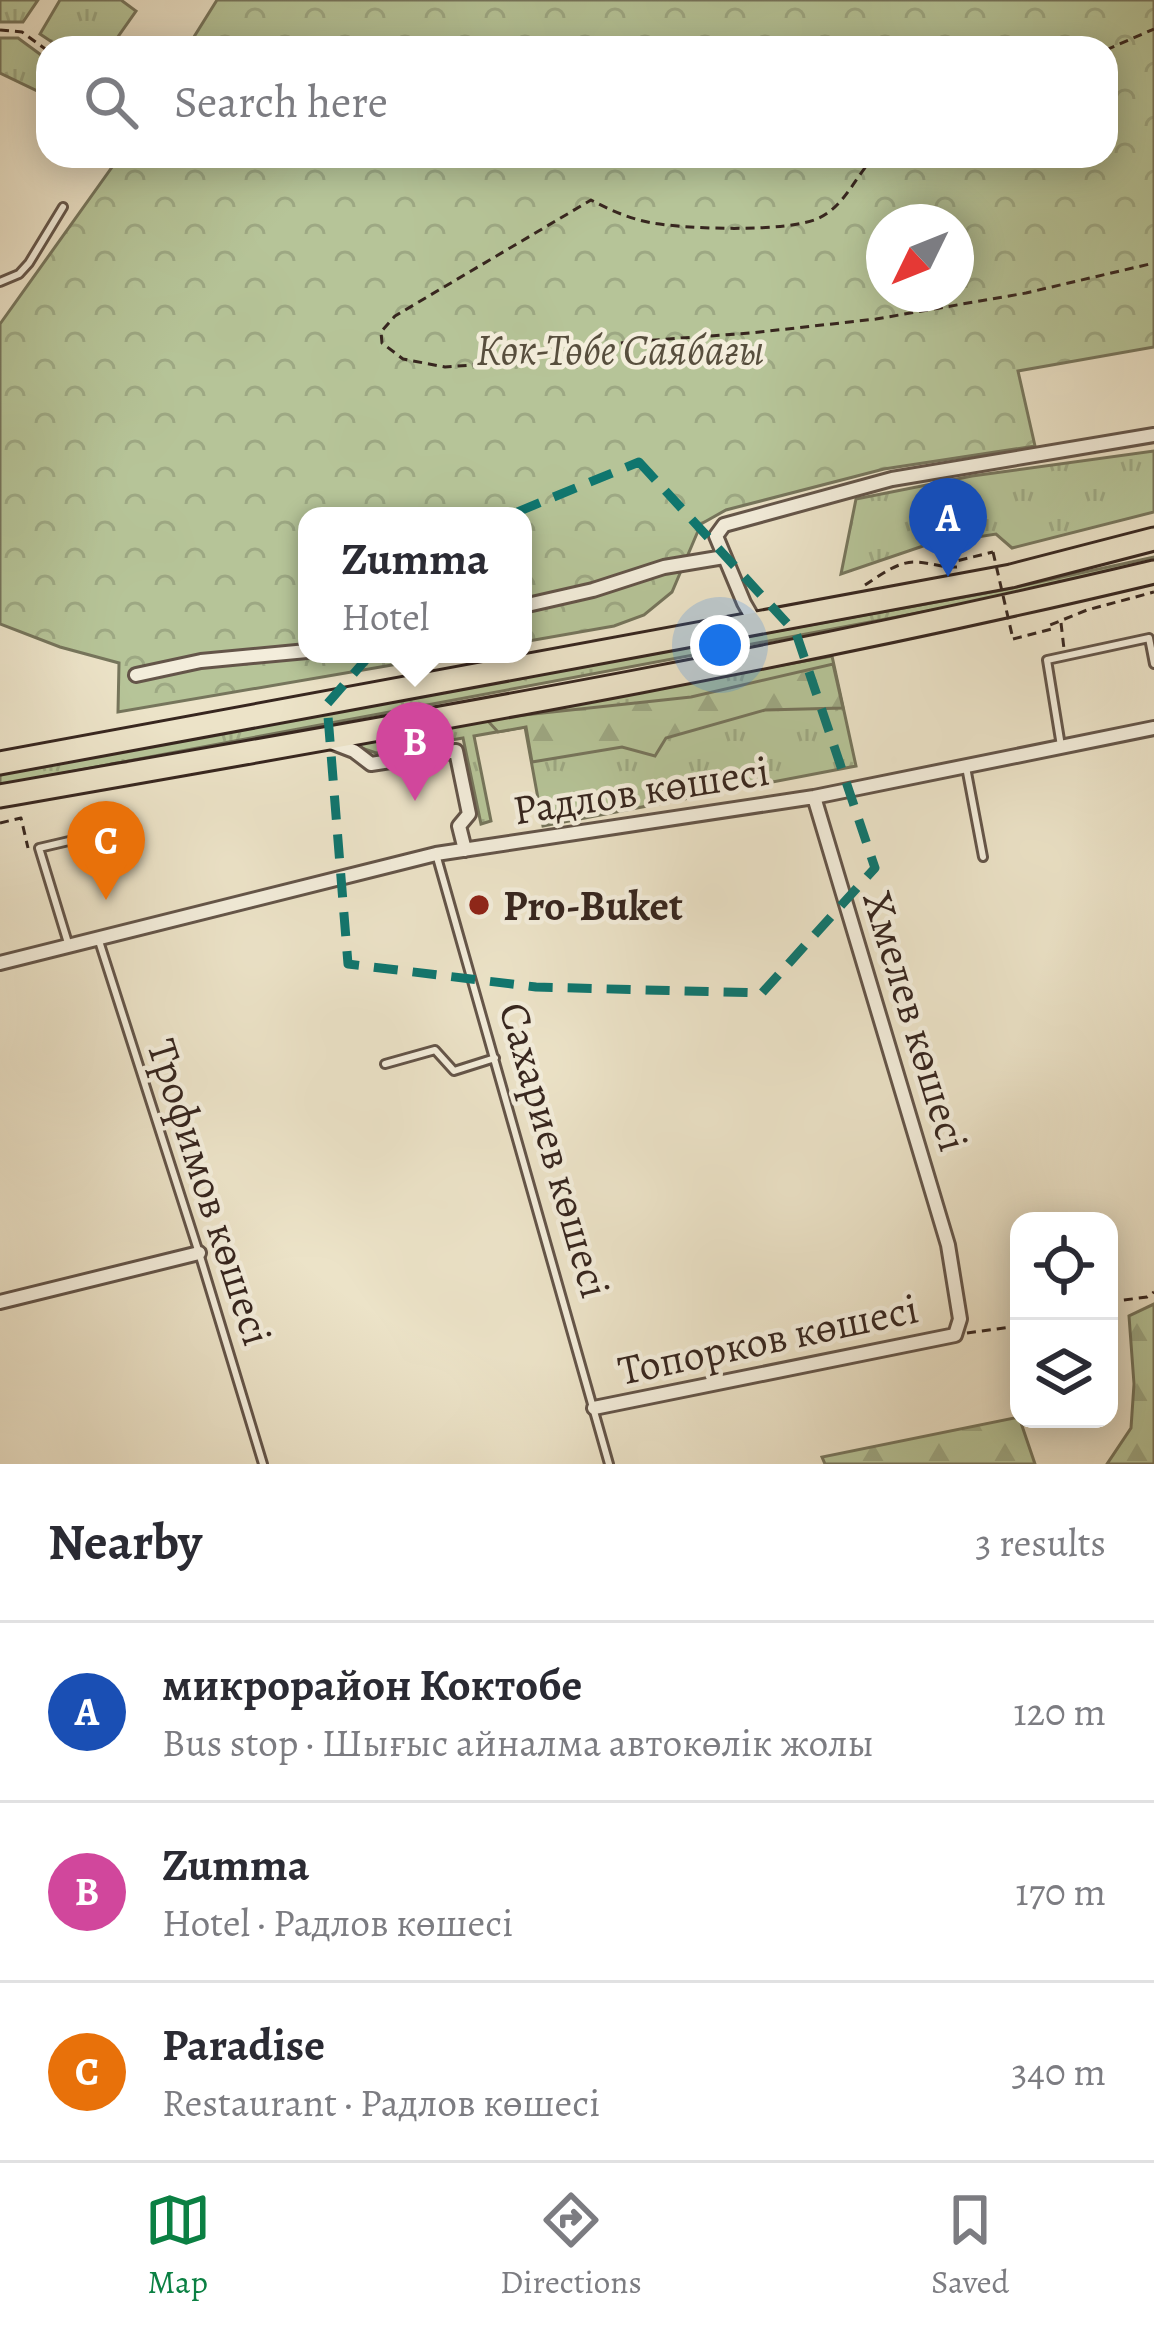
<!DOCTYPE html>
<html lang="en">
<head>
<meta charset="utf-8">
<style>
  body { margin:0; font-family:Alegreya,serif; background:#f7f7f7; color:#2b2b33 }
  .controls { position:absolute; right:36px; bottom:36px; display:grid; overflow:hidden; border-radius:24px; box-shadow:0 6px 30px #0003 }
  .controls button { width:108px; height:108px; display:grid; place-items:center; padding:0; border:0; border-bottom:3px solid #e1e1e2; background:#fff; color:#2b2b33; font:60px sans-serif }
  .compass { position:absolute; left:866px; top:204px; width:108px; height:108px; border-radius:50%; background:#fff; box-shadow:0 6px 30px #0003; rotate:227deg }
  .you { position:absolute; left:720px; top:645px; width:42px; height:42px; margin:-30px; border:9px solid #fff; border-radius:50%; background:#1a73e8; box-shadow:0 0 0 18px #1a73e833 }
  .badge { display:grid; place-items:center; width:78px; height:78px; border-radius:50%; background:#0b8043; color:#fff; font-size:39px; font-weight:700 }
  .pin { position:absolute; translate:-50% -99px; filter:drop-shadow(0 3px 6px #0008) }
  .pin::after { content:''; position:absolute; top:63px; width:42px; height:36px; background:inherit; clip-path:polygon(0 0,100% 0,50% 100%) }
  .popup { position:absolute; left:298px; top:507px; width:234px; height:156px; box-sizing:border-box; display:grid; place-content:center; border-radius:24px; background:#fff; filter:drop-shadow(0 3px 9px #0005); font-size:39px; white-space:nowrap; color:#7c7c81 }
  .popup b { font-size:45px; color:#2b2b33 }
  .popup::after { content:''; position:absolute; left:50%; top:100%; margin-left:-24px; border:24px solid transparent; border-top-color:#fff }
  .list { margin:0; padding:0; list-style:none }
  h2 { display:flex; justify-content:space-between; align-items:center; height:156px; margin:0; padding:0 48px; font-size:51px }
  h2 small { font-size:39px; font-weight:400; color:#7c7c81 }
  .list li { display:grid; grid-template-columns:78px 1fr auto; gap:36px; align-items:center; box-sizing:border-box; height:180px; padding:0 48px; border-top:3px solid #e1e1e2 }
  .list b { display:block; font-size:45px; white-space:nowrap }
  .list p { margin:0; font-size:39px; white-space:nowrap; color:#7c7c81 }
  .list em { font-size:39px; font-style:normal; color:#7c7c81 }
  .icon { flex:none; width:66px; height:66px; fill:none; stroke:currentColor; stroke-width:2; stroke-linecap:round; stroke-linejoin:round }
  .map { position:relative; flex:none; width:1154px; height:1464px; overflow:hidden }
  .search { position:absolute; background:#fff; box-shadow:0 6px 30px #0003; left:36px; right:36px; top:36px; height:132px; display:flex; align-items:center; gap:30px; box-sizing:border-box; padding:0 42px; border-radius:36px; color:#7c7c81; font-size:45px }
  .sheet { height:696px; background:#fff }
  nav { display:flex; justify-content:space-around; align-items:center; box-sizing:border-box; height:168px; border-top:3px solid #e1e1e2; background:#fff; font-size:33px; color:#7c7c81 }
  nav a { display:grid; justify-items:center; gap:6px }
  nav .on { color:#0b8043 }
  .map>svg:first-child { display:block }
  .grass { fill:url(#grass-tufts); stroke:#76755c; stroke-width:3 }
  .forest { fill:url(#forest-firs); stroke:#76755c; stroke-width:3 }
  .park { fill:url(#park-crowns); stroke:#76755c; stroke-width:3; fill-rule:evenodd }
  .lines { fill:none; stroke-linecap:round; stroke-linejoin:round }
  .lane-casing { stroke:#645549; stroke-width:12 }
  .street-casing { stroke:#645549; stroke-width:18 }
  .primary-casing { stroke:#37261f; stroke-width:27 }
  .path { stroke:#37261f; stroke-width:3; stroke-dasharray:9 6; stroke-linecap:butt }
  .lane { stroke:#f3eddb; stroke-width:6 }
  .street { stroke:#f3eddb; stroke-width:12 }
  .primary { stroke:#ece3c8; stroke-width:21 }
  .path-bridge { stroke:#37261f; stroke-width:3; stroke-dasharray:9 6; stroke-linecap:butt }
  .marked { fill:none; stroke:#0f766e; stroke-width:9; stroke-dasharray:24 15; stroke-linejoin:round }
  .poi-dot { fill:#8f2418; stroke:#f3eddb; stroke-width:4.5 }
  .labels { text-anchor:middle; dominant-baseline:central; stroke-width:9; stroke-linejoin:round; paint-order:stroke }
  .park-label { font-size:42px; font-style:italic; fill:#574e3d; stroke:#f3eddb }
  .street-label { font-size:42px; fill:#37261f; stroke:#f3eddb }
  .poi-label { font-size:42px; font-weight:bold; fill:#37261f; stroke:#f3eddb; text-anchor:start }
</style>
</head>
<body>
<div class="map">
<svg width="1154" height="1464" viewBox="0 0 1154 1464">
  <defs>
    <pattern id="grass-tufts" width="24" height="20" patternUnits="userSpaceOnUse" patternTransform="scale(3)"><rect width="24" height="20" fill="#b6c498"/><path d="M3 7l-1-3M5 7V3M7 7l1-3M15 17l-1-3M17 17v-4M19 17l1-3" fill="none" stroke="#9da883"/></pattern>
    <pattern id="forest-firs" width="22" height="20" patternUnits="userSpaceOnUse" patternTransform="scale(3)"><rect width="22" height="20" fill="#b6c498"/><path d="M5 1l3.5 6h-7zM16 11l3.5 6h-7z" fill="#9da883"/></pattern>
    <pattern id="park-crowns" width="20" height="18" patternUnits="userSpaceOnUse" patternTransform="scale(3)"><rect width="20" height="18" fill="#b6c498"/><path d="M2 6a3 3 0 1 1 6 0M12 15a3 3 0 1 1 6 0" fill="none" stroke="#9da883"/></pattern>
  </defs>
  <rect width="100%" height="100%" fill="#ece3c8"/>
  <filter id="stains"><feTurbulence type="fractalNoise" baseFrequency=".00167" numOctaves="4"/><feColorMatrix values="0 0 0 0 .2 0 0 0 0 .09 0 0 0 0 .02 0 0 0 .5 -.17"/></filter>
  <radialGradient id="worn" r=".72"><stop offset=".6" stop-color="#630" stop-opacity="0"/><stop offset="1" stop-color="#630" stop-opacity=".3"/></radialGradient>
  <path class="grass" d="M 0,0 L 38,0 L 23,22 L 0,22 Z
    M 60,0 L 121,0 L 136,11 L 110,48 L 61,48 L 40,34 Z
    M 0,38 L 18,38 L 48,60 L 48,96 L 0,73 Z
    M 1154,451 L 1154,512 L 1012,548 L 996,534 L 926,545 L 841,574 L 856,499 L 972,476 Z
    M 1154,557 L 1154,562 L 1003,597 L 0,785 L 0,773 L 1002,590 Z
    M 832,656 L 856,766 L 543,826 L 525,727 L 474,736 L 491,821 L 481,824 L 463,738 L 376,753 L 350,744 Z"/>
  <path class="forest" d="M 833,664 L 843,708 L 765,710 L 666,738 L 655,756 L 622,747 L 532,762 L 526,727 L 498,732 L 486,719 L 691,697 Z
    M 1154,1304 L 1154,1464 L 1107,1464 L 1131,1428 L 1134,1384 L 1129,1316 Z
    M 1019,1417 L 1035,1464 L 825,1464 L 822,1457 Z"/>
  <path class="park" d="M 217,0 L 1154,0 L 1154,347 L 1018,371 L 1035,446 L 884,469 L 726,510 L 701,524 L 672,592 L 644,615 L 614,626 L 523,642 L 523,516 L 307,516 L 307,654 L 456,654 L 118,712 L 119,663 L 60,647 L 0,624 L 0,324 L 120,156 L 1106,156 L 1106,48 L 187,48 ZM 884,222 L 956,222 L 956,294 L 884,294 Z"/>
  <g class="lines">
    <g class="lane-casing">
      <path id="lane" d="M 0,282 L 19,274 L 29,263 L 63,207
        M 1061,746 L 1047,660 L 1149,638 L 1154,664
        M 966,767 L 983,857
        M 436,854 L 609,1464
        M 99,941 L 199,1253 L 263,1464
        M 68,943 L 39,848 L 99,834
        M 385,1064 L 435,1050 L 454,1071 L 495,1058"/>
    </g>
    <g class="street-casing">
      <path id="street" d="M 523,606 L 593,590 L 664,567 L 724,557
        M 755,622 L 744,603 L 716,536 L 724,525 L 892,479 L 1154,435
        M 136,675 L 201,661 L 307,651
        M 328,741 L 354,751 L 371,764 L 456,751 L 469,814 L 459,826 L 465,850
        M 0,963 L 436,854 L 814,797 L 1154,728
        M 0,1302 L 199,1253
        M 594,1408 L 955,1335 L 960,1319 L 948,1245 L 814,797"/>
    </g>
    <g class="primary-casing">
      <path id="primary" d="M 0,763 L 1011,576 L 1154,539
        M 0,796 C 386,728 773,663 1154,572"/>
    </g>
    <path class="path" d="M 0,30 L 22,32 L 48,51
      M 1106,50 L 1154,29
      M 875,156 C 856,175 845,206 819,218 C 787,233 688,229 652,223 C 630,219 610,210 591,200 L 395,316 L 381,332 L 382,343 L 403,359 L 445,367 L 485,364 L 627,342 L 751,333 L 876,319 L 1026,293 L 1154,263
      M 936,487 L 944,563
      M 944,564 L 993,552
      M 865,585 C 879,576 897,562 914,562 C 929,562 942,568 957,567
      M 1061,623 L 1064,649
      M 1013,639 L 1052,629 L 1050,625 L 1087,610 L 1154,592
      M 0,823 L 21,818 L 28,848
      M 1109,1302 L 1147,1297 L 1154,1292
      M 967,1333 L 1019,1326"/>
    <use href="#lane" class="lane"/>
    <use href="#street" class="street"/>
    <use href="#primary" class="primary"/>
    <path class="path-bridge" d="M 993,552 L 1013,639"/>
  </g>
  <path class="marked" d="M 639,462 L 796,633 L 875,868 L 762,993 L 536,987 L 348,964 L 327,704 L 483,526 Z"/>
  <circle class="poi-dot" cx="479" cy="905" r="12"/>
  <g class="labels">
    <g class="park-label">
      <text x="620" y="349">Көк-Төбе Саябағы</text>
    </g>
    <g class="street-label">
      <text transform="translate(641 790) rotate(-9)">Радлов көшесі</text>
      <text transform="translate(916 1021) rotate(73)">Хмелев көшесі</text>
      <text transform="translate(555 1150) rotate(74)">Сахариев көшесі</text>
      <text transform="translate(210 1192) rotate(72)">Трофимов көшесі</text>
      <text transform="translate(768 1339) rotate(-12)">Топорков көшесі</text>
    </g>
    <g class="poi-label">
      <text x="503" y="905">Pro-Buket</text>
    </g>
  </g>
  <rect width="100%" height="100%" filter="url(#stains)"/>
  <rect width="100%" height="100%" fill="url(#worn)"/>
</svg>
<div class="controls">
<button><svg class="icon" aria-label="locate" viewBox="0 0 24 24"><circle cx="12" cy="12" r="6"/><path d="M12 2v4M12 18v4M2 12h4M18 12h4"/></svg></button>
<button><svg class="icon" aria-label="layers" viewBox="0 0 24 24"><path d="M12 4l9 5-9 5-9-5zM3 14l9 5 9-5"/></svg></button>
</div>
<svg class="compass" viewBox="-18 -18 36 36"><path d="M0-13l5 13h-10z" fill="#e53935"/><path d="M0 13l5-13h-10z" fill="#7c7c81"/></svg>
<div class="you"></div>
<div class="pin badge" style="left:948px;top:577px;background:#1a4fb4">A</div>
<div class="pin badge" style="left:415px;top:801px;background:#d1479c">B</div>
<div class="popup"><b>Zumma</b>Hotel</div>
<div class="pin badge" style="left:106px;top:900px;background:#e8710a">C</div>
<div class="search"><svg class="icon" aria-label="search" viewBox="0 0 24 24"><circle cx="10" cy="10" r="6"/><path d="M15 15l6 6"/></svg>Search here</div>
</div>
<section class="sheet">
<h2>Nearby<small>3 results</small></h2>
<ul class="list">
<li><span class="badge" style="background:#1a4fb4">A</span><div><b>микрорайон Коктобе</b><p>Bus stop · Шығыс айналма автокөлік жолы</p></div><em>120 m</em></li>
<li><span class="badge" style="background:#d1479c">B</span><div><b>Zumma</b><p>Hotel · Радлов көшесі</p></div><em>170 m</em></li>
<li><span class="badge" style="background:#e8710a">C</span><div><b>Paradise</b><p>Restaurant · Радлов көшесі</p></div><em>340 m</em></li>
</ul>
</section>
<nav>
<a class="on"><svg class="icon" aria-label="map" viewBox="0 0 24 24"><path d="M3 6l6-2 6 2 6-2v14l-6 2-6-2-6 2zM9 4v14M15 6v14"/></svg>Map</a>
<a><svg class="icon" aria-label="directions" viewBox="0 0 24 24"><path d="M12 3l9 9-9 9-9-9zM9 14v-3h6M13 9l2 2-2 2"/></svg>Directions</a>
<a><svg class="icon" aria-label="saved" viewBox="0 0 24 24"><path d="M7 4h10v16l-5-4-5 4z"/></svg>Saved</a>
</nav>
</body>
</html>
